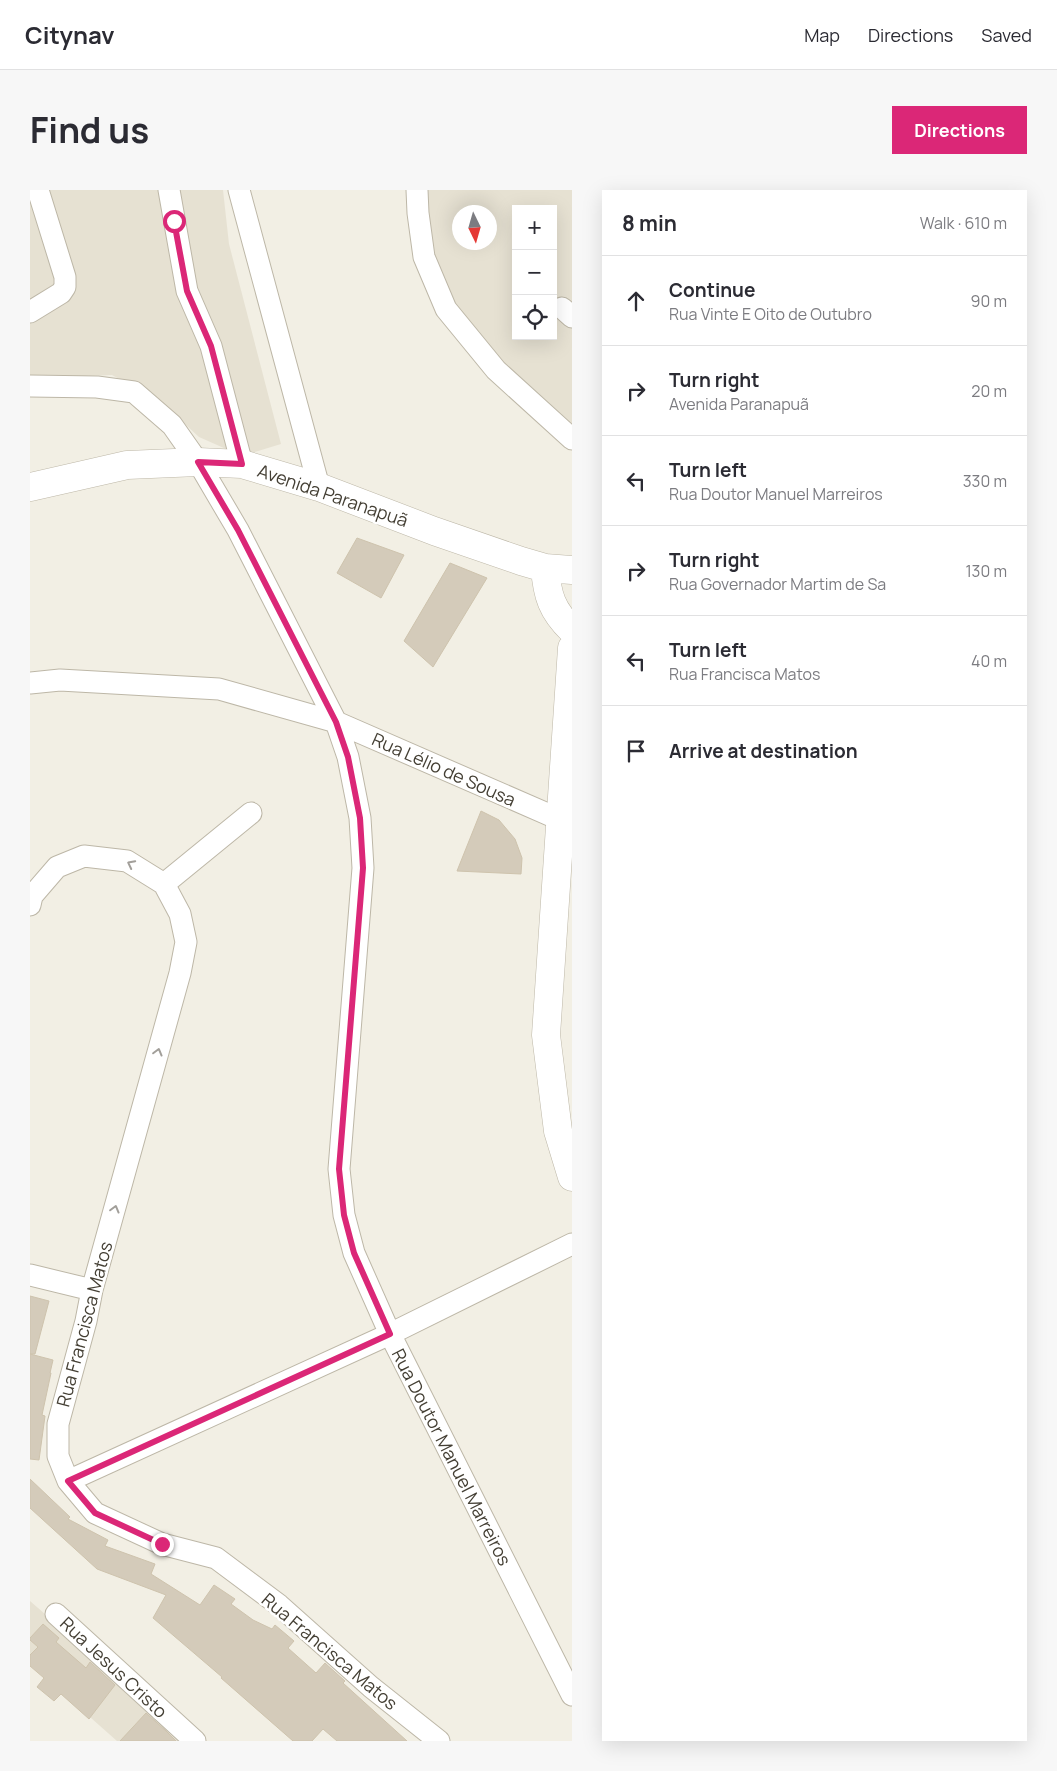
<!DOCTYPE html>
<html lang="en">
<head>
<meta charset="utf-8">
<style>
  body { margin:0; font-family:Manrope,sans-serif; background:#f7f7f7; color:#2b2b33 }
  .controls { position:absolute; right:15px; top:15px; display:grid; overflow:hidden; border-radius:0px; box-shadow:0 5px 20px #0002 }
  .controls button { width:45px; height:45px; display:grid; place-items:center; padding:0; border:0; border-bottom:1px solid #e1e1e2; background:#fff; color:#2b2b33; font:25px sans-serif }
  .compass { position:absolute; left:422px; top:15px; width:45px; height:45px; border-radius:50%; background:#fff; box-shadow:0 5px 20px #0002; rotate:175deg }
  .stop { position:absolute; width:15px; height:15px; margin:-11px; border:4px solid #db2777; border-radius:50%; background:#fff }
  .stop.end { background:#db2777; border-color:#fff; box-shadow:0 1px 5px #0008 }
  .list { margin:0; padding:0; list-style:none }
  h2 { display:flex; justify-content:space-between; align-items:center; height:65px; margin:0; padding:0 20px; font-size:21px }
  h2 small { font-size:16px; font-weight:400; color:#7c7c81 }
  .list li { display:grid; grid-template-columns:32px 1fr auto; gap:15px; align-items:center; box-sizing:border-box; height:90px; padding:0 20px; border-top:1px solid #e1e1e2 }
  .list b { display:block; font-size:19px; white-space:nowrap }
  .list p { margin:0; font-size:16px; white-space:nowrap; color:#7c7c81 }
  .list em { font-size:16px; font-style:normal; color:#7c7c81 }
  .icon { flex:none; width:28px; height:28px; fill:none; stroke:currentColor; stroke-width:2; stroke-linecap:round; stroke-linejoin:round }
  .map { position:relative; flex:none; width:542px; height:1551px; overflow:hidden; border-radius:0px }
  header { display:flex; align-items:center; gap:30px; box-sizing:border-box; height:70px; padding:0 25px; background:#fff; border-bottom:1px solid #e1e1e2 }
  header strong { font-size:24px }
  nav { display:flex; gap:28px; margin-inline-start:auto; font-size:18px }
  .intro { display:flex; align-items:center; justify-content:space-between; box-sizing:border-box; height:120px; padding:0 30px }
  h1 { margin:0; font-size:35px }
  .button { padding:12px 22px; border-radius:0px; background:#db2777; color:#fff; font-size:18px; font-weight:700 }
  main { display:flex; gap:30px; padding:0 30px }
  aside { flex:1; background:#fff; border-radius:0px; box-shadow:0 5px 20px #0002 }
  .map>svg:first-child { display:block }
  .residential { fill:#e6e1d2; fill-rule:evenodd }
  .building { fill:#d4cbba; stroke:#cec3ad }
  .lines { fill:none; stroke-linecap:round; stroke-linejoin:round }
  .minor-casing { stroke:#bdb7a7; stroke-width:23 }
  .tertiary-casing { stroke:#bdb7a7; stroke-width:29 }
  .minor { stroke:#fff; stroke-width:21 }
  .tertiary { stroke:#fff; stroke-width:28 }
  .oneway { stroke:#a29f9a }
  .route { stroke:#db2777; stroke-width:6 }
  .labels { text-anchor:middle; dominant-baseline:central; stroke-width:5; stroke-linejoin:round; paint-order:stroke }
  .street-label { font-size:18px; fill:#443f34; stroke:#fff }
</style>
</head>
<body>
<header>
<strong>Citynav</strong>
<nav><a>Map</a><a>Directions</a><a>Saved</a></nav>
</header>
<div class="intro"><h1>Find us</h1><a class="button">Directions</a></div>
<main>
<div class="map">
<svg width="542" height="1551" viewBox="0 0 542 1551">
  <rect width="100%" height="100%" fill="#f2efe4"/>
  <path class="residential" d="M 0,0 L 193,0 L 199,54 L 251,254 L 212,266 L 169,247 L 130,211 L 82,185 L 0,188 Z
    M 393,0 L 542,0 L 542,238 L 440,143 L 397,68 ZM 486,19 L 523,19 L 523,146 L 486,146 ZM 430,22 L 460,22 L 460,52 L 430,52 Z
    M 0,1411 L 161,1551 L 87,1551 L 0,1474 Z"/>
  <path class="building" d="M 327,348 L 374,365 L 351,408 L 307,383 Z
    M 420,373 L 457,388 L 403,477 L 374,451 Z
    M 451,621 L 469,630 L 485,649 L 492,668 L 491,684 L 427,681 Z
    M 0,1106 L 19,1111 L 5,1164 L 0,1164 Z
    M 0,1164 L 23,1170 L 20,1183 L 21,1183 L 12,1225 L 15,1226 L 9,1270 L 0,1269 Z
    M 0,1289 L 40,1327 L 38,1329 L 78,1350 L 75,1356 L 125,1374 L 121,1384 L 170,1415 L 184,1395 L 205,1409 L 201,1414 L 223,1430 L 242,1439 L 245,1435 L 264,1451 L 258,1458 L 286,1483 L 295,1473 L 315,1491 L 313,1493 L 377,1551 L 307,1551 L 293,1539 L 282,1551 L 263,1551 L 191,1488 L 192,1487 L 123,1428 L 136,1405 L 67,1379 L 0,1318 Z
    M 13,1434 L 29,1448 L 26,1452 L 56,1478 L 60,1472 L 85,1495 L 59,1529 L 31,1504 L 24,1511 L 7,1497 L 14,1488 L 0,1476 L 0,1465 L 8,1457 L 0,1450 L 0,1448 Z
    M 116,1523 L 136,1541 L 146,1551 L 90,1551 Z"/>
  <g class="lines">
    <g class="minor-casing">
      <path id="minor" d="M 139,0 L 157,101 L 181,156 L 212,274
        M 209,0 L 289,297
        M 387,0 L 388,23 L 394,67 L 416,119 L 466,180 L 542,249
        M 532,118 L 542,127
        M 0,122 L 31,103 L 35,97 L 35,87 L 8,0
        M 0,196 L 67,197 L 104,202 L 142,235 L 168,272 L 208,340 L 306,532 L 318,567 L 330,628 L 333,678 L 309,979 L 314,1025 L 324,1063 L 360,1144 L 542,1505
        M 0,493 L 30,490 L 189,499 L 306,532 L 531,630
        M 134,694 L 221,623
        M 0,715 L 2,706 L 27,677 L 54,666 L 97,671 L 134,694 L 150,724 L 156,752 L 150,783 L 62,1100 L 56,1131 L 28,1234 L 28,1266 L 38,1291 L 65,1323 L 132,1354 L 186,1368 L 249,1415 L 341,1497 L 409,1551
        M 0,1085 L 62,1100
        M 38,1291 L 360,1144 L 542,1054
        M 26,1424 L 165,1551"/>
    </g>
    <g class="tertiary-casing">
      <path id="tertiary" d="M 0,297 L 97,275 L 168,272 L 212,274 L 289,297 L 404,341 L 491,371 L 515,378 L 542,380
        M 515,378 C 517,405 522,421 542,440
        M 542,458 L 516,845 L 528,941 L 542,987"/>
    </g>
    <use href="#minor" class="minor"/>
    <use href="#tertiary" class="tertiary"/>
  </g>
  <defs><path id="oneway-chevron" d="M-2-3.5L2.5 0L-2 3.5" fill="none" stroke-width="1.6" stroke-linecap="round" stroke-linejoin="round" transform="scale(1.25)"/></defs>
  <g class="oneway">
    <use href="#oneway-chevron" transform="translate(101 674) rotate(-153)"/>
    <use href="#oneway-chevron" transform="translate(128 862) rotate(-75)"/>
    <use href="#oneway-chevron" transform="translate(85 1019) rotate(-75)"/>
  </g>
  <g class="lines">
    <path class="route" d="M 132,1354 L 65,1323 L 38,1291 L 360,1144 L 324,1063 L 314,1025 L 309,979 L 333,678 L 330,628 L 318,567 L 306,532 L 208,340 L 168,272 L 212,274 L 181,156 L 157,101 L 144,31"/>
  </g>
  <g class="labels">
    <g class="street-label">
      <text transform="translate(303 305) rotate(19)">Avenida Paranapuã</text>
      <text transform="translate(414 579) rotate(24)">Rua Lélio de Sousa</text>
      <text transform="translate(54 1134) rotate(-75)">Rua Francisca Matos</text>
      <text transform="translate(422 1267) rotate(63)">Rua Doutor Manuel Marreiros</text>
      <text transform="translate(300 1461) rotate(40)">Rua Francisca Matos</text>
      <text transform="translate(84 1477) rotate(43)">Rua Jesus Cristo</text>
    </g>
  </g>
</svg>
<div class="controls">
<button>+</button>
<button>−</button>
<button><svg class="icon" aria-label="locate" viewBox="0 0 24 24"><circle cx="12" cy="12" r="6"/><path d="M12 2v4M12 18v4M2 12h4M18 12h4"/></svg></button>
</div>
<svg class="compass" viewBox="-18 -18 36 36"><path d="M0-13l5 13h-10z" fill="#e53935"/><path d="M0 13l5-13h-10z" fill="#7c7c81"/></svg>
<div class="stop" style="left:144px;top:31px"></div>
<div class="stop end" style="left:132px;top:1354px"></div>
</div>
<aside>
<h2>8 min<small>Walk · 610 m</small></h2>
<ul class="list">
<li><svg class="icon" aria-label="ahead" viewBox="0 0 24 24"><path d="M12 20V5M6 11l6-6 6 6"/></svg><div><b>Continue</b><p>Rua Vinte E Oito de Outubro</p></div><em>90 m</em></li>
<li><svg class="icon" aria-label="right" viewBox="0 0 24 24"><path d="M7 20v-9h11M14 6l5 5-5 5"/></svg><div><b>Turn right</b><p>Avenida Paranapuã</p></div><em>20 m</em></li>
<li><svg class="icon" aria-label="left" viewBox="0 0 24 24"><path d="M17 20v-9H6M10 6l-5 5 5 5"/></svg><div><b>Turn left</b><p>Rua Doutor Manuel Marreiros</p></div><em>330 m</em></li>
<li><svg class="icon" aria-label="right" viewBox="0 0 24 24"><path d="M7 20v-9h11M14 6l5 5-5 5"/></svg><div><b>Turn right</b><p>Rua Governador Martim de Sa</p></div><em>130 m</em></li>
<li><svg class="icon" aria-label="left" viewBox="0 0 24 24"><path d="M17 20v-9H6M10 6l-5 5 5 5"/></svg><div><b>Turn left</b><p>Rua Francisca Matos</p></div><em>40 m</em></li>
<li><svg class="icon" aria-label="arrive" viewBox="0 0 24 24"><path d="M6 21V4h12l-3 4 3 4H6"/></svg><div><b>Arrive at destination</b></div></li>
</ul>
</aside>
</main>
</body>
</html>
